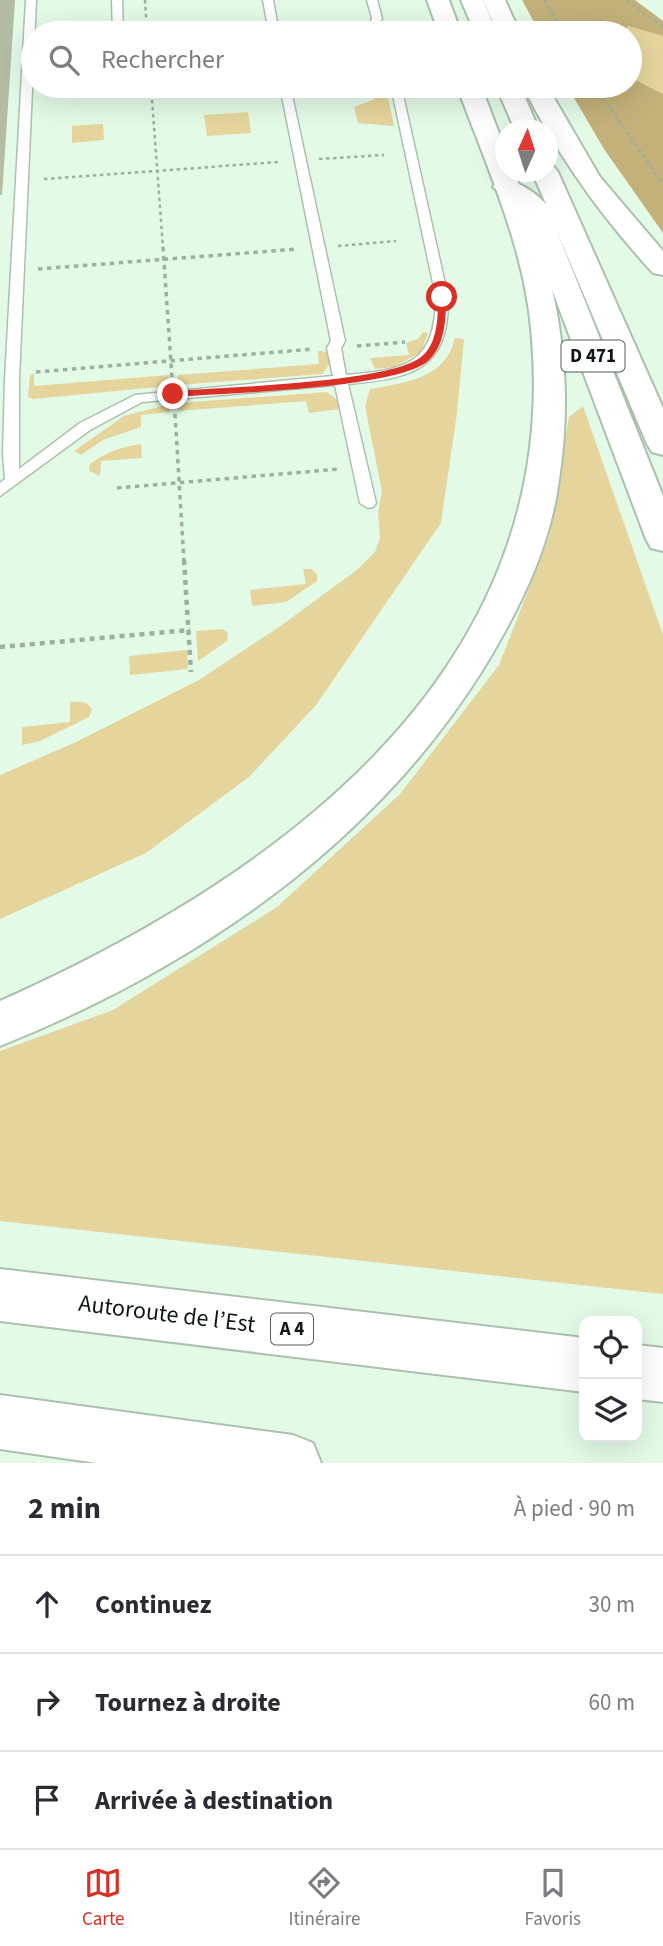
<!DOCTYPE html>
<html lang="fr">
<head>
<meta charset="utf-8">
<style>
  body { margin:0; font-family:"Source Sans 3",sans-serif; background:#f2f2f3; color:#2b2b33 }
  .controls { position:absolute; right:21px; bottom:21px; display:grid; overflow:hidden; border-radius:14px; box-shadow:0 7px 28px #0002 }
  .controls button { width:63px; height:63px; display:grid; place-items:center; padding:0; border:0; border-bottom:2px solid #e1e1e2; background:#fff; color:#2b2b33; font:35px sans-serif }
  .compass { position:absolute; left:495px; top:119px; width:63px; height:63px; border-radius:50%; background:#fff; box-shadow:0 7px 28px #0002; rotate:3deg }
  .stop { position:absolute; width:21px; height:21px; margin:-16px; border:5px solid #d93025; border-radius:50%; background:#fff }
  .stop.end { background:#d93025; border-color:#fff; box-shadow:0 2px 7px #0008 }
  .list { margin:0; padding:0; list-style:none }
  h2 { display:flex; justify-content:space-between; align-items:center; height:91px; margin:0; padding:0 28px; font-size:30px }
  h2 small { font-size:23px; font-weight:400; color:#7c7c81 }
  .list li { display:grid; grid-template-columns:46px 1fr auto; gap:21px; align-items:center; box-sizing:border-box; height:98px; padding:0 28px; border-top:2px solid #e1e1e2 }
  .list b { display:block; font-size:26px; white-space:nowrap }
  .list em { font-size:23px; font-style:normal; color:#7c7c81 }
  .icon { flex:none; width:38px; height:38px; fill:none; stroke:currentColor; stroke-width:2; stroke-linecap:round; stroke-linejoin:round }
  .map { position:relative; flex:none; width:663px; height:1463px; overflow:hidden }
  .search { position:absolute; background:#fff; box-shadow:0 7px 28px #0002; left:21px; right:21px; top:21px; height:77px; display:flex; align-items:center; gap:18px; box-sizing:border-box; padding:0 24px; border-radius:38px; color:#7c7c81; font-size:26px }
  .sheet { height:385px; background:#fff }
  nav { display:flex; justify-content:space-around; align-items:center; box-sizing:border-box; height:98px; border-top:2px solid #e1e1e2; background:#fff; font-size:19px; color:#7c7c81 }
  nav a { display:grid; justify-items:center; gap:4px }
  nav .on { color:#d93025 }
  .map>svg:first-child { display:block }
  .green { fill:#e5d49c }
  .forest { fill:#c3b179 }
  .building { fill:#b4bca3 }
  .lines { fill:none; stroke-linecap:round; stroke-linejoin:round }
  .service-casing { stroke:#abc1ae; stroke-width:3 }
  .primary-casing { stroke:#abc1ae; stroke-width:4 }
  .motorway-casing { stroke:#abc1ae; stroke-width:4 }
  .path-far2 { stroke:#9dafa0; stroke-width:2.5; stroke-dasharray:3.5 3.5; stroke-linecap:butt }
  .path-far1 { stroke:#9dafa0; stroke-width:3.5; stroke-dasharray:4.5 4.5; stroke-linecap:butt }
  .path { stroke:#9dafa0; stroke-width:4.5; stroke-dasharray:5 5; stroke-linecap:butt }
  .service { fill:#fff; fill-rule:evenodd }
  .primary { fill:#fff; fill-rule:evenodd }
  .motorway { fill:#fff; fill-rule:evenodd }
  .route { fill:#d93025 }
  .labels { text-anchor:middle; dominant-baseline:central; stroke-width:5; stroke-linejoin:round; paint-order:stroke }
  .shield { fill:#fff; stroke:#575d58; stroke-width:2 }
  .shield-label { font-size:19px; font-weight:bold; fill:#0f1710 }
  .near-street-label { font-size:24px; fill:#0f1710; stroke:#fff }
</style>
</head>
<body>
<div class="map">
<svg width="663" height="1463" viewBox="0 0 663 1463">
  <rect width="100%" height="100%" fill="#e3fae7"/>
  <path class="green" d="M 628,26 L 663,36 L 663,94 L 630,77 Z
    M 371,86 L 386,88 L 394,126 L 358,123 L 354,107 L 373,100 L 375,91 Z
    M 248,112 L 251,133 L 207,136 L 204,115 Z
    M 103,124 L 104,140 L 72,143 L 72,126 Z
    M 423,332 L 428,333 L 421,352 L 394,367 L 375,369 L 370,358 L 409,355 L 406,343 L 418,339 Z
    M 455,338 L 464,339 L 457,413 L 441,523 L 316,705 L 249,777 L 146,853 L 0,919 L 0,775 L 74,743 L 199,680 L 282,625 L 358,569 L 375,552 L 380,538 L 378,512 L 382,491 L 365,406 L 370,389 C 404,383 446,379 455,338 Z
    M 318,351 L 327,352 L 331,362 L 322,374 L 177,385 L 178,375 L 319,364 Z
    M 34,373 L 34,386 L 169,375 L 168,386 L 33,399 L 28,397 L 30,376 Z
    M 327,392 L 339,401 L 340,409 L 309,413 L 306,401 L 178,411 L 178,403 Z
    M 170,404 L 170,412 L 141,415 L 141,427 L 103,440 L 81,455 L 74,451 L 124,416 Z
    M 583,406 L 663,635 L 663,1294 L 0,1221 L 0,1051 L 113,1010 L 277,907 L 400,794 L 499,665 L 549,537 L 569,417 Z
    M 141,444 L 142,458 L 101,461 L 100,476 L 89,471 L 90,464 C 106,452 120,447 141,444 Z
    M 303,569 L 311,569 L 317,574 L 317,581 L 286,602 L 252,606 L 250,590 L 306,584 Z
    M 223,629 L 228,633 L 227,641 L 198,661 L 196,631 Z
    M 187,650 L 188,669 L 130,675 L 129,656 Z
    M 70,702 C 80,702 87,700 92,710 L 89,717 L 40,741 L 22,745 L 22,727 L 70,722 Z"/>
  <path class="forest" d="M 522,0 L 635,0 L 663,21 L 663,36 L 628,26 L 626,33 L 540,33 Z
    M 630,77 L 663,94 L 663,233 L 604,149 L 567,86 L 630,86 Z"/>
  <path class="building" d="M 0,0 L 15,0 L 2,195 L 0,195 Z"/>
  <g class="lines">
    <g class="service-casing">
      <path id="service" d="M 26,0 L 36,0 L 19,379 L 19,469 L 80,423 L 135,395 L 333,376 L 327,348 L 331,341 L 280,86 L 290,86 L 345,341 L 341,348 L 346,375 C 407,370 435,364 436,297 L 391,86 L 401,86 L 448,297 C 449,370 413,378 348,384 L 376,503 L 373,507 L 368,508 L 360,503 L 335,385 L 142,402 L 90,430 L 0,496 L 0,483 L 5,479 L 3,454 L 5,379 Z
        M 112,0 L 122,0 L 123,33 L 113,33 Z
        M 263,0 L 273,0 L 279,33 L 269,33 Z
        M 367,0 L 377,0 L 382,18 L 377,33 L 367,33 L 372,18 Z"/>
    </g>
    <g class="primary-casing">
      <path id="primary" d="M 461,0 L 483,0 L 497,33 L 475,33 Z
        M 496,86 L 520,86 L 539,130 L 515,130 Z
        M 548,165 L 554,167 L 558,172 L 663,408 L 663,455 L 652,452 L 647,444 L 556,229 L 663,496 L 663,551 L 651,548 L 646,539 L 522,210 L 493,187 L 497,182 C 514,177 534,191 546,204 L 532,172 L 548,172 Z"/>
    </g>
    <g class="motorway-casing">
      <path id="motorway" d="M 427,0 L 449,0 L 461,33 L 439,33 Z
        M 483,0 L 505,0 L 520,33 L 498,33 Z
        M 457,86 L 481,86 L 505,149 L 505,172 L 514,172 C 556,276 576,368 559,480 C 550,548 520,608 485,666 C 374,846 194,968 0,1046 L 0,1001 C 278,877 566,671 531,328 C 523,244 486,165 457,86 Z
        M 523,86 L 547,86 L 600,177 L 663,251 L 663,275 L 653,273 C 600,215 557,155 523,86 Z
        M 0,1269 L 584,1338 L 584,1392 L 0,1321 Z
        M 637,1345 L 663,1348 L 663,1402 L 637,1399 Z
        M 0,1395 L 293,1435 L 313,1443 L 321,1463 L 97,1463 L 0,1449 Z"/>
    </g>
    <path class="path-far2" d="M 145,0 L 147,33
      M 545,0 L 563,33
      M 626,0 L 663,27
      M 151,86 L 163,248
      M 595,86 L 663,184
      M 319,159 L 384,155
      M 44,179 L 279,162
      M 338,246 L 396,241"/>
    <path class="path-far1" d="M 163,247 L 172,378
      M 38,269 L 298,249
      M 357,346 L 405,342
      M 36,372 L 313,349
      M 175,414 L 184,562
      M 117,488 L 339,469"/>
    <path class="path" d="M 184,560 L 191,672
      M 0,647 L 190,630"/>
    <use href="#service" class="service"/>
    <use href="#primary" class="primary"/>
    <use href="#motorway" class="motorway"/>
  </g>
  <path class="route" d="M 442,295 L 446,297 C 446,319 445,347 427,362 C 391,389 225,393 173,397 L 169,394 L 173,391 C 222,387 389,383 421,357 C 438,344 438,316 438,297 Z"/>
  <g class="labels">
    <g class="shield">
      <rect x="561.5" y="340.5" width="63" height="31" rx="5"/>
      <rect x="271" y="1313.5" width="42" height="31" rx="5"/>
    </g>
    <g class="shield-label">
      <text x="593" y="356">D 471</text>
      <text x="292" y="1329">A 4</text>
    </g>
    <g class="near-street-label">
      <text transform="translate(167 1314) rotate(7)">Autoroute de l’Est</text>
    </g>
  </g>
</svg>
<div class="controls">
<button><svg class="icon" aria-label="locate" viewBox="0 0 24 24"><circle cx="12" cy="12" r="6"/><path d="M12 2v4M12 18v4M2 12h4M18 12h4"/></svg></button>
<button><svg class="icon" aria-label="layers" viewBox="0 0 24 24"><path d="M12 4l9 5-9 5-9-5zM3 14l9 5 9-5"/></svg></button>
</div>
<svg class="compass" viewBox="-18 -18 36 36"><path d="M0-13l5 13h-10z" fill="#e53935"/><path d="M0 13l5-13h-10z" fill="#7c7c81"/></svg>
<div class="stop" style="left:442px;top:297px"></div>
<div class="stop end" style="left:173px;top:394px"></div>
<div class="search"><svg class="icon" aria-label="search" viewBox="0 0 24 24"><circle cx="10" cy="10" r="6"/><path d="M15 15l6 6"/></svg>Rechercher</div>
</div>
<section class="sheet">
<h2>2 min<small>À pied · 90 m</small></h2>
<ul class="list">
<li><svg class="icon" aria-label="ahead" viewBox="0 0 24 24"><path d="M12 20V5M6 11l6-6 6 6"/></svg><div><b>Continuez</b></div><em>30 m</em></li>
<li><svg class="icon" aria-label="right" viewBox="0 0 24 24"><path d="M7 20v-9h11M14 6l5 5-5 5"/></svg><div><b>Tournez à droite</b></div><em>60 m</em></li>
<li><svg class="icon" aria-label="arrive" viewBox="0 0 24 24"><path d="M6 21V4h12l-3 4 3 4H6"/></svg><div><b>Arrivée à destination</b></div></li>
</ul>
</section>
<nav>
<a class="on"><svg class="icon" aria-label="map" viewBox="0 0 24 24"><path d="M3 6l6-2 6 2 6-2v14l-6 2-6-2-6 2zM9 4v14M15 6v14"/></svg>Carte</a>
<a><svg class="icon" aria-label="directions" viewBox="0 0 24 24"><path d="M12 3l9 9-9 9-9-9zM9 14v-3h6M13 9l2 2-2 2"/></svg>Itinéraire</a>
<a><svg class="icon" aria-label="saved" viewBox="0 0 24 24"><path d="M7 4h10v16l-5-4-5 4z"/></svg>Favoris</a>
</nav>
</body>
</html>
